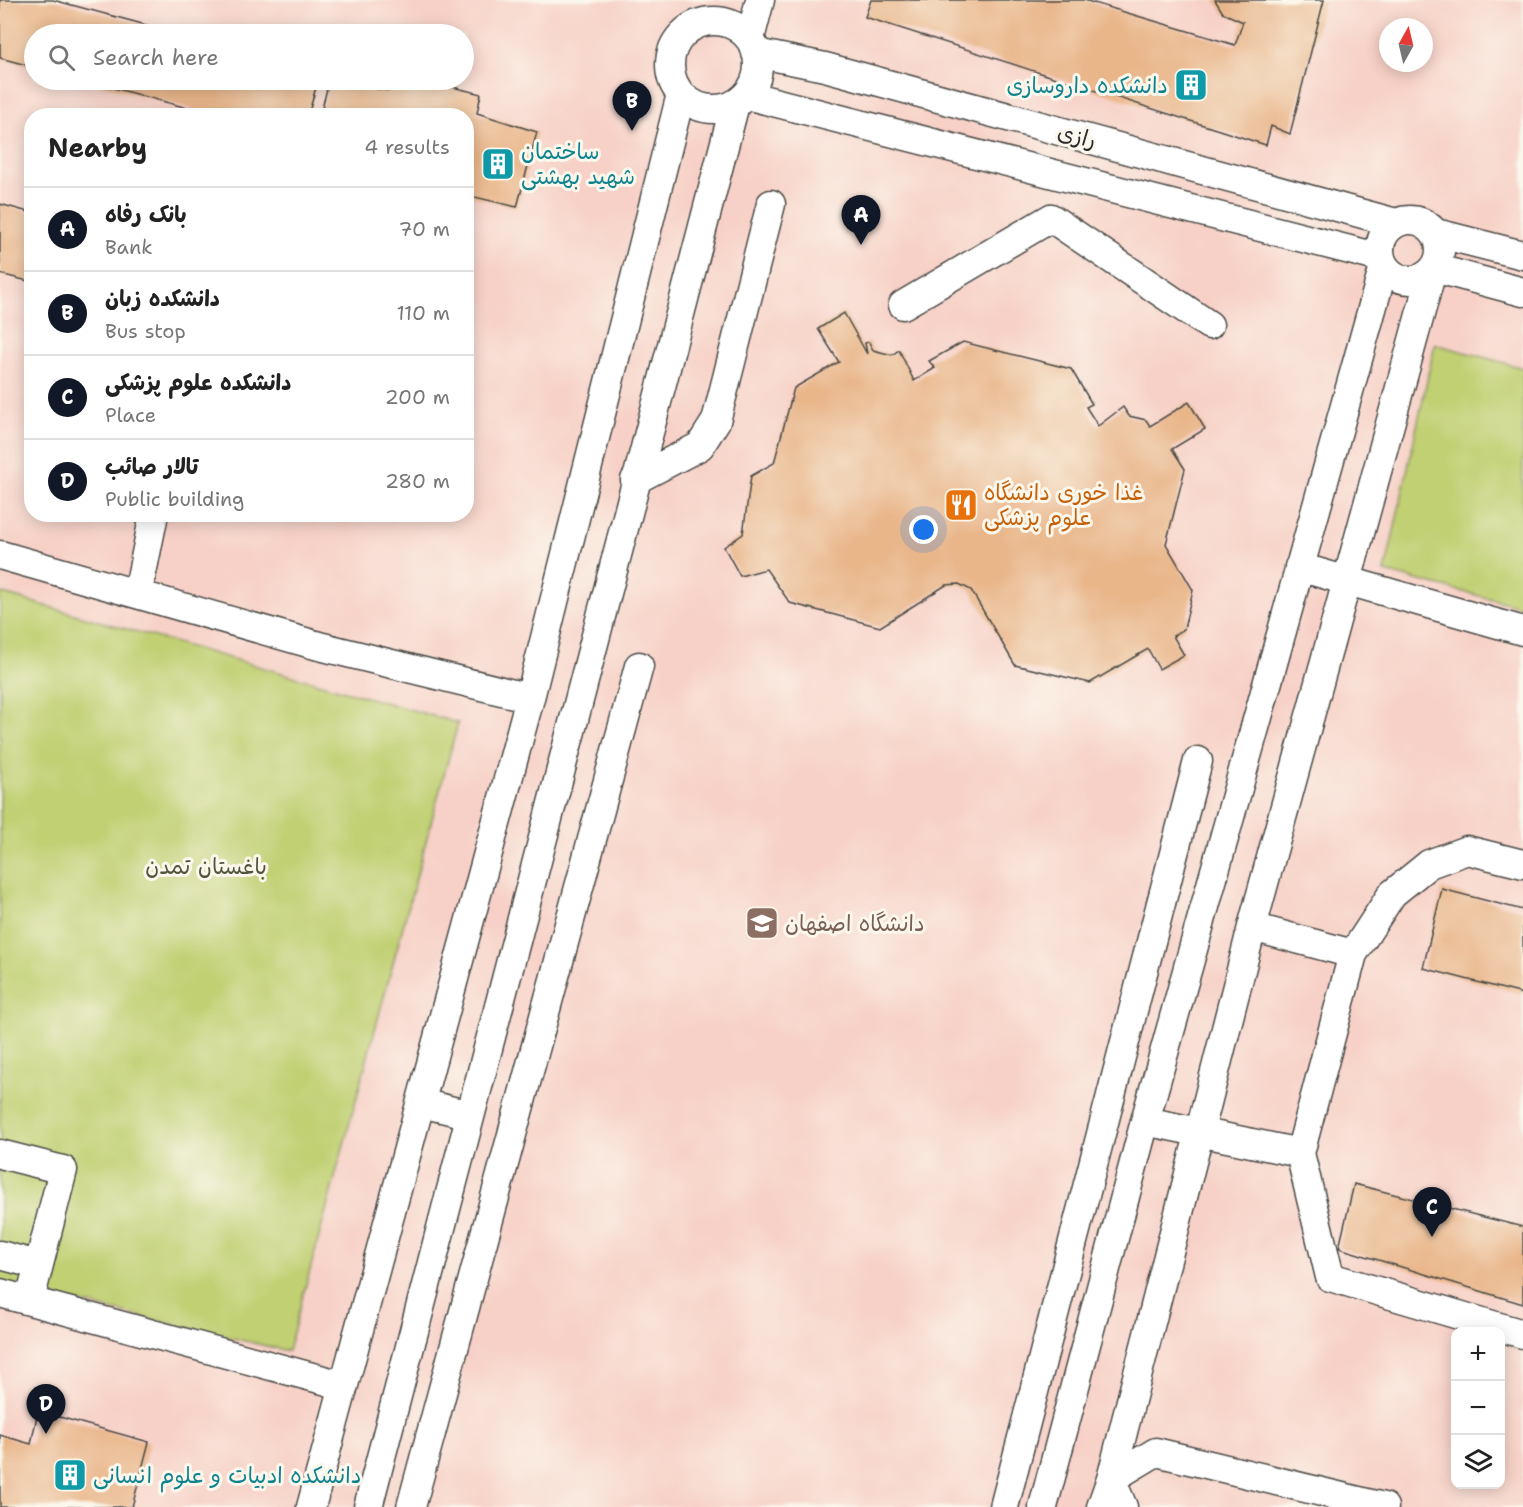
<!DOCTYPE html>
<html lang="en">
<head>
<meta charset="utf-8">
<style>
  body { margin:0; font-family:"Shantell Sans","Playpen Sans Arabic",sans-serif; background:#f6f6f6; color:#222 }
  .controls { position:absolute; right:18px; bottom:18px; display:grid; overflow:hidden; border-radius:12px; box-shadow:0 3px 15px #0003 }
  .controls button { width:54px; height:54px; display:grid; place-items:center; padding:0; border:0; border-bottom:2px solid #e0e0e0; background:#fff; color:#222; font:30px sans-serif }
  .compass { position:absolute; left:1379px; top:18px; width:54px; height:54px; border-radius:50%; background:#fff; box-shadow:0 3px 15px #0003; rotate:8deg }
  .you { position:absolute; left:924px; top:530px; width:21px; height:21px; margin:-15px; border:4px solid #fff; border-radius:50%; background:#1a73e8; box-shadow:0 0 0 9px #1a73e833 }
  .badge { display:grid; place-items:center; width:39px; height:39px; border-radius:50%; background:#111827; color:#fff; font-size:20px; font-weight:700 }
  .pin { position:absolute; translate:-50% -50px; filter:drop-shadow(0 2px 3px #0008) }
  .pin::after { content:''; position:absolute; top:32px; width:21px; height:18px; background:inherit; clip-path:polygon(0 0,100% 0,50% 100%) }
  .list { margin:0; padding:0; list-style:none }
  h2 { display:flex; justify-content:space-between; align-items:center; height:78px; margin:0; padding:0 24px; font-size:26px }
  h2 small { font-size:20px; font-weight:400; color:#767676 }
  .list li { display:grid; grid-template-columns:39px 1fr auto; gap:18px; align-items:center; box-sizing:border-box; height:84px; padding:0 24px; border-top:2px solid #e0e0e0 }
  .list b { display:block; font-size:22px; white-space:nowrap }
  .list p { margin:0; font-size:20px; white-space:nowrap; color:#767676 }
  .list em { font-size:20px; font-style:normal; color:#767676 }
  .icon { flex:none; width:33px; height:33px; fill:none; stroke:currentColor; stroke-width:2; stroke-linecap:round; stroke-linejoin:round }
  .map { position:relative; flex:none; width:1523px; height:1507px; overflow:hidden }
  .search { position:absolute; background:#fff; box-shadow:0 3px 15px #0003; left:24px; top:24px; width:450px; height:66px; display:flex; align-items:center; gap:15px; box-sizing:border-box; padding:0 21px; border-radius:33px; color:#767676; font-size:22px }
  .panel { position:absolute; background:#fff; box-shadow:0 3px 15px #0003; left:24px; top:108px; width:450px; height:414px; border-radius:24px }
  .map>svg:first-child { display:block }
  .built { fill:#f7d1c7; fill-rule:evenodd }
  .green { fill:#c1d073; stroke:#767e4f; stroke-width:1.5 }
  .building { fill:#e9b68a }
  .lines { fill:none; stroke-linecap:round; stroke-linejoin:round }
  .minor-casing { stroke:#494845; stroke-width:31 }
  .minor { stroke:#fff; stroke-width:28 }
  .labels { text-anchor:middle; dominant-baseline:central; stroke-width:6; stroke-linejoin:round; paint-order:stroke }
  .culture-label { font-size:22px; fill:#0d838f; stroke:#fbf7ec; text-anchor:start }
  .street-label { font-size:22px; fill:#2b2b2b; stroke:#fbf7ec }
  .food-label { font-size:22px; fill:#c56008; stroke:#fbf7ec; text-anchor:start }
  .park-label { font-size:22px; fill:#50543d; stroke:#fbf7ec }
  .education-label { font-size:22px; fill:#785e54; stroke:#fbf7ec; text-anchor:start }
</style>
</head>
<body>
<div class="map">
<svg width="1523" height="1507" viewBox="0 0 1523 1507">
  <rect width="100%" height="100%" fill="#fbf7ec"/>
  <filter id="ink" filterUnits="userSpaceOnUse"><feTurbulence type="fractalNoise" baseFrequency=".0167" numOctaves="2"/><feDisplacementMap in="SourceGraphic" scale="12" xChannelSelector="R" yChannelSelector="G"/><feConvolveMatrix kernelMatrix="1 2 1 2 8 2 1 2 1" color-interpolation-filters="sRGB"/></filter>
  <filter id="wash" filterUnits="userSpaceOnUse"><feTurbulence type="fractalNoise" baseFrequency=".008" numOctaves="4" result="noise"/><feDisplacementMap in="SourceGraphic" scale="24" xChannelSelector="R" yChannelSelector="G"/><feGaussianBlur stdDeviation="1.35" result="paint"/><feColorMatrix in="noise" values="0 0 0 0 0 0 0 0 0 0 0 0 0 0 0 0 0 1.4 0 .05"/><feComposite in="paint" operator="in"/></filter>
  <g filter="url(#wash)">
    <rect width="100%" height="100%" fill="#f3ecd6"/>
    <path class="built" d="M 0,0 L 1523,0 L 1523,1507 L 0,1507 ZM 1388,27 L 1424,27 L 1424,63 L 1388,63 ZM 34,34 L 464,34 L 464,80 L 34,80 ZM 32,116 L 466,116 L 466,514 L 32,514 ZM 1456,1332 L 1500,1332 L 1500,1484 L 1456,1484 Z"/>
    <path class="green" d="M 1435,344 L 1523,368 L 1523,607 L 1385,572 Z
      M 0,593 L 458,723 L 288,1351 L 0,1284 Z"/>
    <g id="blocks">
      <path class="building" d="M 0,0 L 53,0 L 180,34 L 34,34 L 34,67 L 0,58 Z
        M 871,0 L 1084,0 L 1235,45 L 1243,22 L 1223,13 L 1215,0 L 1324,0 L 1290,134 L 1271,126 L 1266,145 L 865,17 Z
        M 84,80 L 318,80 L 308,116 L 217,116 Z
        M 392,80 L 424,80 L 481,94 L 477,113 L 537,132 L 517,207 L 466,195 L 466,116 L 320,116 L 329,81 L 390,91 Z
        M 0,204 L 32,213 L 32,282 L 0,274 Z
        M 844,313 L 867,354 L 865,343 L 869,342 L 873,350 L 892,355 L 899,350 L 914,381 L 935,368 L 929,361 L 963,342 L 1071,369 L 1092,404 L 1086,407 L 1098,426 L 1123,407 L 1129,416 L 1146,420 L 1150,426 L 1189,402 L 1205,429 L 1172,449 L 1185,469 L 1166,544 L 1193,590 L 1184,629 L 1173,636 L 1184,655 L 1159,669 L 1148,649 L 1090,683 L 1015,665 L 971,590 L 959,584 L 946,585 L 880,627 L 790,603 L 766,569 L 740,576 L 724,547 L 743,534 L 751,476 L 774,463 L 794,388 L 839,362 L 818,329 Z
        M 1442,889 L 1523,910 L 1523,994 L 1423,968 Z
        M 1354,1184 L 1523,1227 L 1523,1304 L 1339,1248 Z
        M 38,1411 L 149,1442 L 132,1507 L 0,1507 L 0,1435 L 31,1444 Z"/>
    </g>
  </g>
  <g filter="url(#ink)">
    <use href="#blocks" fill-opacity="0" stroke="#494845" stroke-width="1.5"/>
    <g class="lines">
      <g class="minor-casing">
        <path id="minor" d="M670 65a44 44 0 1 1 88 0a44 44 0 1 1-88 0Z
          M 750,39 L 760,0
          M 756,53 L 825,67 L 1396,223
          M 746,95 L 1381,258
          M1380 250a30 30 0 1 1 60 0a30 30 0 1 1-60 0Z
          M 1436,233 L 1523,255
          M 1434,268 L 1523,292
          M 903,305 L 1051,218 L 1209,325
          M 635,480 L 700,446 L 716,421 L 771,204
          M 0,555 L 319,646 L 530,698
          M 1299,567 L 1523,631
          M 138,593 L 154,514
          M 1252,927 L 1353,954 L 1392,894 L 1429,864 L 1467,850 L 1523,864
          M 1353,954 L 1300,1153 L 1330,1277 L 1523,1334
          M 421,1103 L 470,1115
          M 1145,1121 L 1300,1153
          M 0,1154 L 63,1170 L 30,1300
          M 0,1255 L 38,1265
          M 0,1293 L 342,1385
          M 311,1507 L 530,698 L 681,94
          M 368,1507 L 735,104
          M 411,1507 L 639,666
          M 1004,1507 L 1198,761
          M 1043,1507 L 1145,1121 L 1384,266
          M 1101,1507 L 1111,1479 L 1252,927 L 1432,271
          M 1123,1507 L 1111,1479 L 1156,1452 L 1384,1507"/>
      </g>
      <use href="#minor" class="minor"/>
    </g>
  </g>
  <defs>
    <g id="building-square" transform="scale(1.725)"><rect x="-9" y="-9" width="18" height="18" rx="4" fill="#0f9aa8" stroke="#fbf7ec"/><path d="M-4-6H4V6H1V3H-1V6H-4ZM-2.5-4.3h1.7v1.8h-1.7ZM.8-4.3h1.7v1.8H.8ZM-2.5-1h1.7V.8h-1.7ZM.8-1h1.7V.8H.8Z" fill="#fff"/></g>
    <g id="restaurant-square" transform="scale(1.725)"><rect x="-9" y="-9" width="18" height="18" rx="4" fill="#e8710a" stroke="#fbf7ec"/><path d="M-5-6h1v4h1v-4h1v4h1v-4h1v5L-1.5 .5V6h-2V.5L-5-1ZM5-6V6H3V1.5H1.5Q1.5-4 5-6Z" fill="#fff"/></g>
    <g id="university-square" transform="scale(1.725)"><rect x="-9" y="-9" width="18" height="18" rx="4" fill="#8d6e63" stroke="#fbf7ec"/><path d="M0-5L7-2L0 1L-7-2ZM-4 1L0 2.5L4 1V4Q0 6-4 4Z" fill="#fff"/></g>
  </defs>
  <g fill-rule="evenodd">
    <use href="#building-square" x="1191" y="85"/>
    <use href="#building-square" x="498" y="164"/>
    <use href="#restaurant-square" x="961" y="505"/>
    <use href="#university-square" x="762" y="923"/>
    <use href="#building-square" x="70" y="1475"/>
  </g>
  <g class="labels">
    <g class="culture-label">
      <text x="1168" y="85" text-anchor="end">دانشکده داروسازی</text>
      <text x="521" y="151">ساختمان<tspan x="521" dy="25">شهید بهشتی</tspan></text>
      <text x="93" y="1475">دانشکده ادبیات و علوم انسانی</text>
    </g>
    <g class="street-label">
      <text transform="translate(1077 136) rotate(15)">رازی</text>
    </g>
    <g class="food-label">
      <text x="984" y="492">غذا خوری دانشگاه<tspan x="984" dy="25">علوم پزشکی</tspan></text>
    </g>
    <g class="park-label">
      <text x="206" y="866">باغستان تمدن</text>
    </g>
    <g class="education-label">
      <text x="785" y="923">دانشگاه اصفهان</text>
    </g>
  </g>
</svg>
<div class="controls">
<button>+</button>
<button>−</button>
<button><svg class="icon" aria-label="layers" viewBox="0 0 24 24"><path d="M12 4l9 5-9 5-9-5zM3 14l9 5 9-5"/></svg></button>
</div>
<svg class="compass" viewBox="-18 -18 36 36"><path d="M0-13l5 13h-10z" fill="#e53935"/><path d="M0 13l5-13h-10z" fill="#767676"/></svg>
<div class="you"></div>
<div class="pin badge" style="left:861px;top:245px">A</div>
<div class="pin badge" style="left:632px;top:131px">B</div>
<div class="pin badge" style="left:1432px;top:1237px">C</div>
<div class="pin badge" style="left:46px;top:1434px">D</div>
<div class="search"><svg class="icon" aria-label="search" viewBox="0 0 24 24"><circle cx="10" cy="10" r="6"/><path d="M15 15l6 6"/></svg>Search here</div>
<section class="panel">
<h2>Nearby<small>4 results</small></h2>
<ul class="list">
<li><span class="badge">A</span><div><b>بانک رفاه</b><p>Bank</p></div><em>70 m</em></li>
<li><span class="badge">B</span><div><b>دانشکده زبان</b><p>Bus stop</p></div><em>110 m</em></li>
<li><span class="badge">C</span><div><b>دانشکده علوم پزشکی</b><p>Place</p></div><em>200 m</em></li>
<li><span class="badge">D</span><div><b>تالار صائب</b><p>Public building</p></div><em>280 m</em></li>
</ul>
</section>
</div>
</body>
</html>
